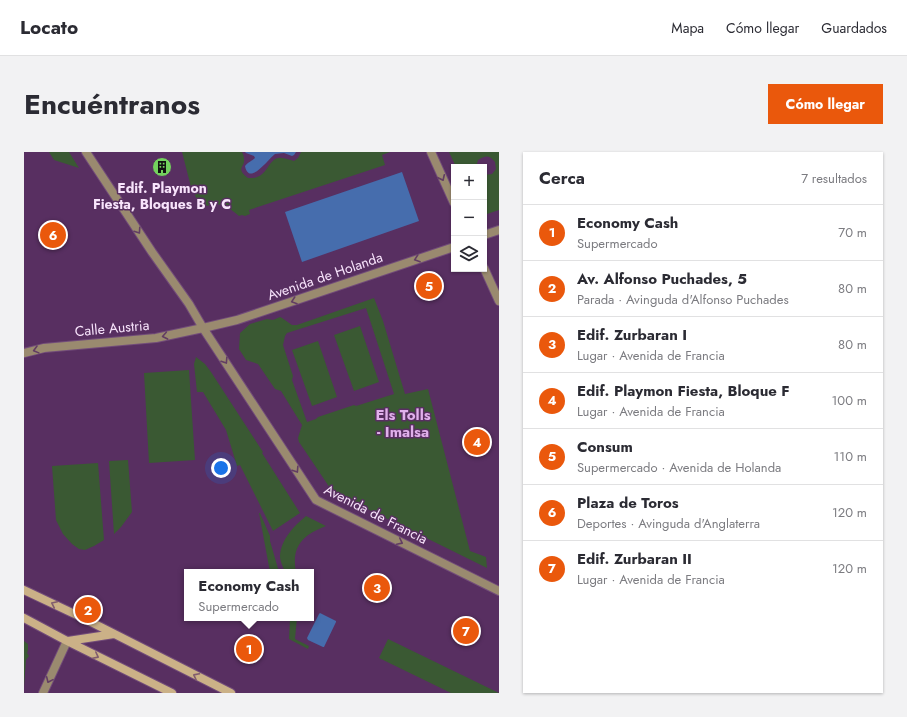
<!DOCTYPE html>
<html lang="es">
<head>
<meta charset="utf-8">
<style>
  body { margin:0; font-family:Jost,sans-serif; background:#f2f2f3; color:#2b2b33 }
  .controls { position:absolute; right:12px; top:12px; display:grid; overflow:hidden; border-radius:0px; box-shadow:0 1px 3px #0004 }
  .controls button { width:36px; height:36px; display:grid; place-items:center; padding:0; border:0; border-bottom:1px solid #e1e1e2; background:#fff; color:#2b2b33; font:20px sans-serif }
  .you { position:absolute; left:197px; top:316px; width:14px; height:14px; margin:-10px; border:3px solid #fff; border-radius:50%; background:#1a73e8; box-shadow:0 0 0 6px #1a73e833 }
  .badge { display:grid; place-items:center; width:26px; height:26px; border-radius:50%; background:#ea580c; color:#fff; font-size:13px; font-weight:700 }
  .pin { position:absolute; translate:-50% -50%; border:2px solid #fff; box-shadow:0 1px 4px #0006 }
  .popup { position:absolute; left:160px; top:417px; width:130px; height:52px; box-sizing:border-box; display:grid; place-content:center; border-radius:0px; background:#fff; filter:drop-shadow(0 1px 3px #0005); font-size:13px; white-space:nowrap; color:#7c7c81 }
  .popup b { font-size:15px; color:#2b2b33 }
  .popup::after { content:''; position:absolute; left:50%; top:100%; margin-left:-8px; border:8px solid transparent; border-top-color:#fff }
  .list { margin:0; padding:0; list-style:none }
  h2 { display:flex; justify-content:space-between; align-items:center; height:52px; margin:0; padding:0 16px; font-size:17px }
  h2 small { font-size:13px; font-weight:400; color:#7c7c81 }
  .list li { display:grid; grid-template-columns:26px 1fr auto; gap:12px; align-items:center; box-sizing:border-box; height:56px; padding:0 16px; border-top:1px solid #e1e1e2 }
  .list b { display:block; font-size:15px; white-space:nowrap }
  .list p { margin:0; font-size:13px; white-space:nowrap; color:#7c7c81 }
  .list em { font-size:13px; font-style:normal; color:#7c7c81 }
  .icon { flex:none; width:22px; height:22px; fill:none; stroke:currentColor; stroke-width:2; stroke-linecap:round; stroke-linejoin:round }
  .map { position:relative; flex:none; width:475px; height:541px; overflow:hidden; border-radius:0px }
  header { display:flex; align-items:center; gap:24px; box-sizing:border-box; height:56px; padding:0 20px; background:#fff; border-bottom:1px solid #e1e1e2 }
  header strong { font-size:19px }
  nav { display:flex; gap:22px; margin-inline-start:auto; font-size:14px }
  .intro { display:flex; align-items:center; justify-content:space-between; box-sizing:border-box; height:96px; padding:0 24px }
  h1 { margin:0; font-size:28px }
  .button { padding:10px 18px; border-radius:0px; background:#ea580c; color:#fff; font-size:14px; font-weight:700 }
  main { display:flex; gap:24px; padding:0 24px }
  aside { flex:1; background:#fff; border-radius:0px; box-shadow:0 1px 3px #0004 }
  .map>svg:first-child { display:block }
  .green { fill:#3a5933; fill-rule:evenodd }
  .water { fill:#466dad }
  .lines { fill:none; stroke-linecap:round; stroke-linejoin:round }
  .minor-casing { stroke:#724c7a; stroke-width:10 }
  .secondary-casing { stroke:#724c7a; stroke-width:10 }
  .minor { stroke:#9a8a6f; stroke-width:8 }
  .secondary { stroke:#cbb187; stroke-width:8 }
  .oneway { stroke:#623d63 }
  .oneway2 { stroke:#805c6e }
  .labels { text-anchor:middle; dominant-baseline:central; stroke-width:3; stroke-linejoin:round; paint-order:stroke }
  .poi-label { font-size:14px; font-weight:bold; fill:#f8e4fc; stroke:#582f61 }
  .street-label { font-size:14px; fill:#f8e4fc; stroke:#582f61 }
  .neighbourhood-label { font-size:15px; font-weight:bold; fill:#e0b0eb; stroke:#582f61 }
</style>
</head>
<body>
<header>
<strong>Locato</strong>
<nav><a>Mapa</a><a>Cómo llegar</a><a>Guardados</a></nav>
</header>
<div class="intro"><h1>Encuéntranos</h1><a class="button">Cómo llegar</a></div>
<main>
<div class="map">
<svg width="475" height="541" viewBox="0 0 475 541">
  <rect width="100%" height="100%" fill="#582f61"/>
  <path class="green" d="M 25,0 L 45,0 L 55,16 L 30,8 Z
    M 158,0 L 218,0 C 219,2 220,4 220,7 C 221,16 211,16 224,26 C 227,26 231,26 233,25 C 243,22 245,8 254,6 C 259,5 265,8 270,9 L 274,6 L 277,0 L 366,0 L 358,3 L 361,13 L 225,58 L 226,62 L 221,64 L 218,63 L 215,64 C 201,52 194,49 177,56 L 167,35 Z
    M 425,0 L 475,0 L 475,58 L 460,63 L 460,23 L 468,22 L 472,17 L 471,10 C 465,3 462,3 454,8 L 452,15 L 432,15 Z
    M 350,146 L 359,169 L 381,242 L 404,237 L 446,399 L 462,405 L 463,416 L 311,341 L 308,339 L 275,290 L 274,286 L 278,273 L 257,239 L 251,237 L 234,212 L 222,208 L 215,197 L 216,181 L 226,172 L 243,167 L 249,168 L 256,165 L 258,166 L 268,173 L 273,173 ZM 342,156 L 370,242 L 332,254 L 330,253 L 294,265 L 292,267 L 283,270 L 268,228 L 269,224 L 259,193 L 261,184 L 263,181 Z
    M 336,174 L 355,230 L 330,239 L 310,183 Z
    M 294,189 L 313,245 L 288,254 L 268,198 Z
    M 172,205 L 181,212 L 187,220 L 239,300 L 238,301 L 276,361 L 249,379 L 216,313 L 213,314 L 202,278 L 179,240 L 173,240 L 170,212 Z
    M 165,218 L 171,308 L 125,311 L 120,221 Z
    M 104,308 L 108,360 L 97,375 L 90,382 L 85,309 Z
    M 74,311 L 80,388 L 70,394 L 61,398 L 55,397 L 48,392 L 39,382 L 32,368 L 28,314 Z
    M 235,361 L 236,361 L 246,384 L 246,389 L 255,420 L 246,420 Z
    M 282,364 L 302,374 C 279,383 267,394 272,420 L 261,420 C 259,415 256,409 256,404 C 257,387 270,374 282,364 Z
    M 266,466 L 273,466 L 271,487 L 285,494 L 284,497 L 265,487 Z
    M 364,487 L 475,541 L 427,541 L 355,506 Z
    M 0,489 L 4,492 L 4,498 L 3,501 L 5,504 L 2,508 L 0,535 Z"/>
  <path class="water" d="M 221,0 L 272,0 L 270,3 L 268,4 L 260,1 L 251,2 C 245,6 225,35 221,14 C 224,10 228,9 231,6 L 230,4 L 222,1 Z
    M 378,20 L 395,69 L 278,110 L 261,60 Z
    M 296,461 L 312,469 L 312,470 L 300,495 L 299,495 L 284,488 L 283,486 L 295,462 Z"/>
  <g class="lines">
    <g class="minor-casing">
      <path id="minor" d="M 62,0 L 128,100 L 165,152 L 179,176 L 292,348 L 475,439
        M 407,0 L 430,51
        M 460,83 L 475,78
        M 460,116 L 475,149
        M 0,201 L 20,196 L 132,186 L 179,176 L 213,168 L 430,95
        M 19,541 L 43,489"/>
    </g>
    <g class="secondary-casing">
      <path id="secondary" d="M 0,438 L 59,466 L 207,541
        M 0,466 L 43,489 L 148,541
        M 44,489 L 90,482"/>
    </g>
    <use href="#minor" class="minor"/>
    <use href="#secondary" class="secondary"/>
  </g>
  <defs><path id="oneway-chevron" d="M-2-3.5L2.5 0L-2 3.5" fill="none" stroke-width="1.6" stroke-linecap="round" stroke-linejoin="round"/></defs>
  <g class="oneway">
    <use href="#oneway-chevron" transform="translate(418 26) rotate(65)"/>
    <use href="#oneway-chevron" transform="translate(114 79) rotate(56)"/>
    <use href="#oneway-chevron" transform="translate(393 107) rotate(161)"/>
    <use href="#oneway-chevron" transform="translate(270 149) rotate(161)"/>
    <use href="#oneway-chevron" transform="translate(141 184) rotate(169)"/>
    <use href="#oneway-chevron" transform="translate(12 198) rotate(165)"/>
    <use href="#oneway-chevron" transform="translate(201 209) rotate(57)"/>
    <use href="#oneway-chevron" transform="translate(272 318) rotate(57)"/>
    <use href="#oneway-chevron" transform="translate(376 390) rotate(26)"/>
    <use href="#oneway-chevron" transform="translate(25 528) rotate(114)"/>
  </g>
  <g class="oneway2">
    <use href="#oneway-chevron" transform="translate(30 452) rotate(-155)"/>
    <use href="#oneway-chevron" transform="translate(72 504) rotate(27)"/>
    <use href="#oneway-chevron" transform="translate(172 524) rotate(-153)"/>
  </g>
  <defs>
    <g id="building-disc" transform="scale(1)"><circle r="9.5" fill="#73d25d" stroke="#582f61"/><path d="M-4-6H4V6H1V3H-1V6H-4ZM-2.5-4.3h1.7v1.8h-1.7ZM.8-4.3h1.7v1.8H.8ZM-2.5-1h1.7V.8h-1.7ZM.8-1h1.7V.8H.8Z" fill="#111"/></g>
  </defs>
  <g fill-rule="evenodd">
    <use href="#building-disc" x="138" y="15"/>
  </g>
  <g class="labels">
    <g class="poi-label">
      <text x="138" y="36">Edif. Playmon<tspan x="138" dy="16">Fiesta, Bloques B y C</tspan></text>
    </g>
    <g class="street-label">
      <text transform="translate(301 124) rotate(-19)">Avenida de Holanda</text>
      <text transform="translate(88 176) rotate(-5)">Calle Austria</text>
      <text transform="translate(352 362) rotate(27)">Avenida de Francia</text>
    </g>
    <g class="neighbourhood-label">
      <text x="379" y="263">Els Tolls<tspan x="379" dy="17">- Imalsa</tspan></text>
    </g>
  </g>
</svg>
<div class="controls">
<button>+</button>
<button>−</button>
<button><svg class="icon" aria-label="layers" viewBox="0 0 24 24"><path d="M12 4l9 5-9 5-9-5zM3 14l9 5 9-5"/></svg></button>
</div>
<div class="you"></div>
<div class="pin badge" style="left:225px;top:497px">1</div>
<div class="popup"><b>Economy Cash</b>Supermercado</div>
<div class="pin badge" style="left:64px;top:458px">2</div>
<div class="pin badge" style="left:353px;top:436px">3</div>
<div class="pin badge" style="left:453px;top:290px">4</div>
<div class="pin badge" style="left:405px;top:134px">5</div>
<div class="pin badge" style="left:29px;top:83px">6</div>
<div class="pin badge" style="left:442px;top:479px">7</div>
</div>
<aside>
<h2>Cerca<small>7 resultados</small></h2>
<ul class="list">
<li><span class="badge">1</span><div><b>Economy Cash</b><p>Supermercado</p></div><em>70 m</em></li>
<li><span class="badge">2</span><div><b>Av. Alfonso Puchades, 5</b><p>Parada · Avinguda d'Alfonso Puchades</p></div><em>80 m</em></li>
<li><span class="badge">3</span><div><b>Edif. Zurbaran I</b><p>Lugar · Avenida de Francia</p></div><em>80 m</em></li>
<li><span class="badge">4</span><div><b>Edif. Playmon Fiesta, Bloque F</b><p>Lugar · Avenida de Francia</p></div><em>100 m</em></li>
<li><span class="badge">5</span><div><b>Consum</b><p>Supermercado · Avenida de Holanda</p></div><em>110 m</em></li>
<li><span class="badge">6</span><div><b>Plaza de Toros</b><p>Deportes · Avinguda d'Anglaterra</p></div><em>120 m</em></li>
<li><span class="badge">7</span><div><b>Edif. Zurbaran II</b><p>Lugar · Avenida de Francia</p></div><em>120 m</em></li>
</ul>
</aside>
</main>
</body>
</html>
